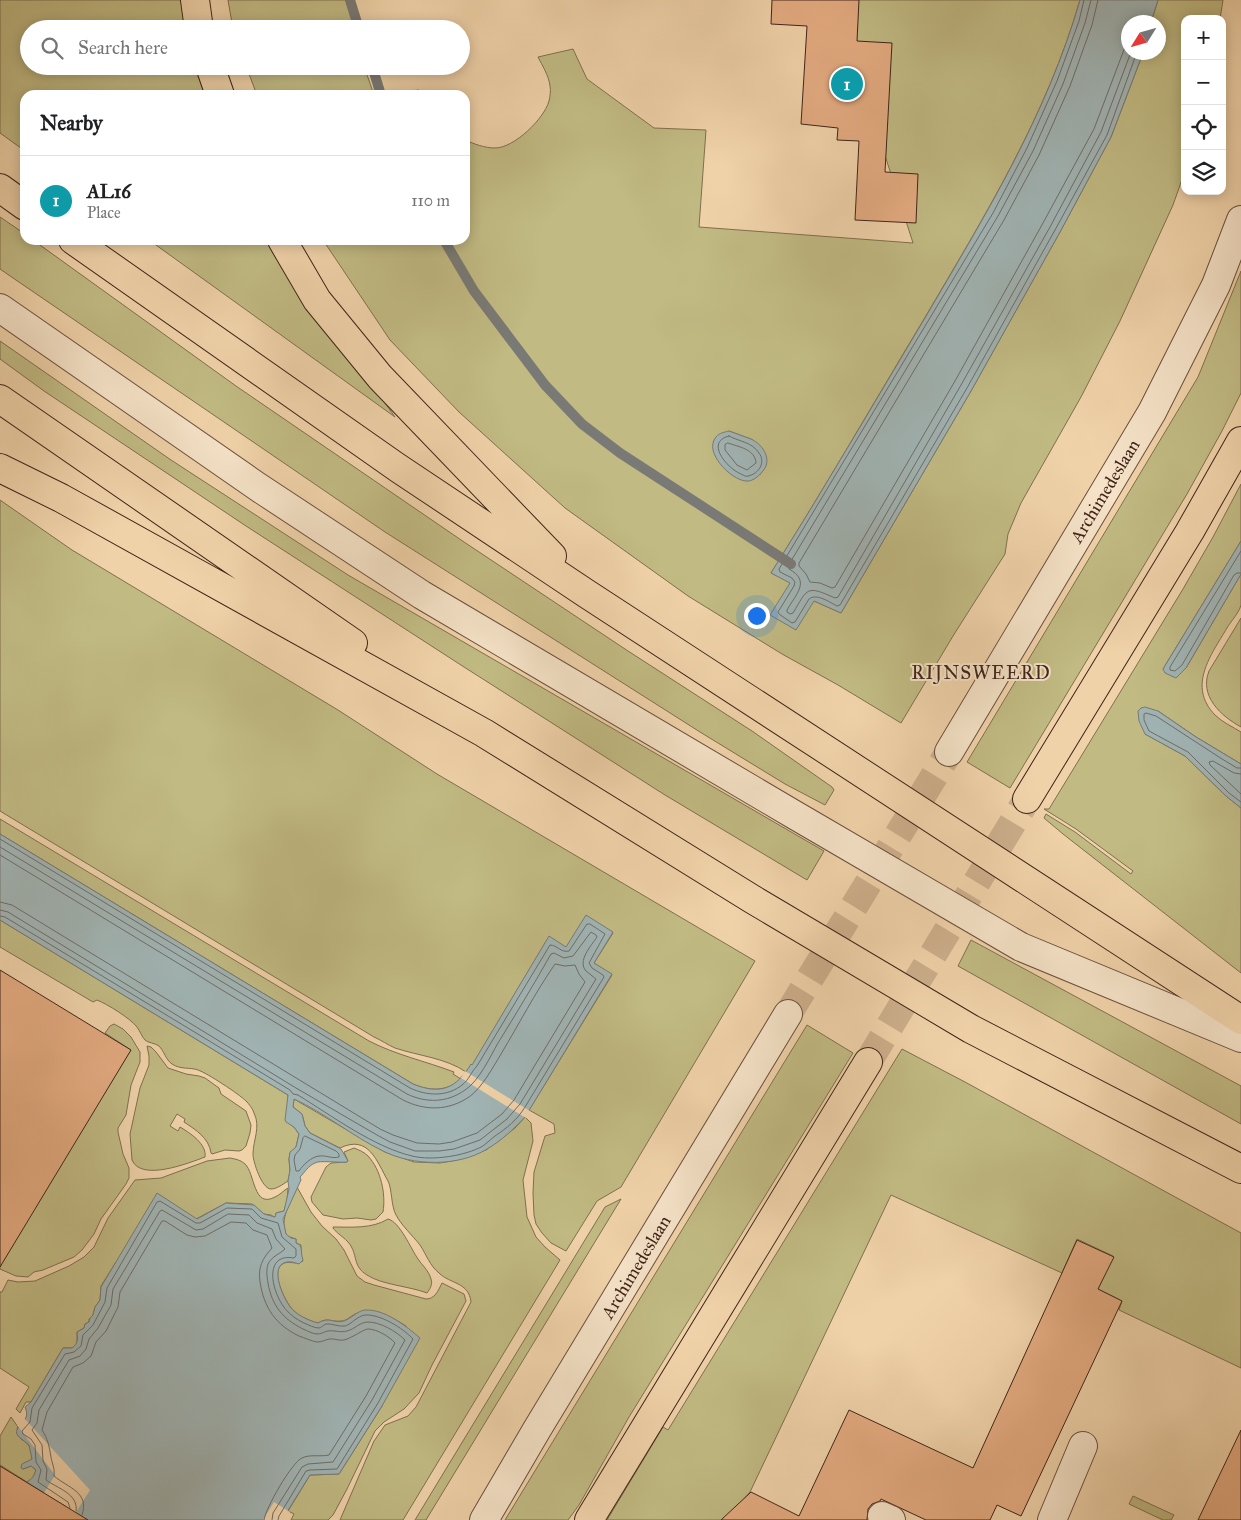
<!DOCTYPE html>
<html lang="en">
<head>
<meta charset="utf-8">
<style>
  body { margin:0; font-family:"IM FELL Great Primer",serif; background:#f6f6f6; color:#202124 }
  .controls { position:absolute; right:15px; top:15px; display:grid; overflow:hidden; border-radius:10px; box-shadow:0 2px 12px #0003 }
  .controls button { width:45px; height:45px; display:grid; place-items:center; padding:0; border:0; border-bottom:1px solid #e0e0e0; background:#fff; color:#202124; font:25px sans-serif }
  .compass { position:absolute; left:1121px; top:15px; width:45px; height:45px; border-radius:50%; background:#fff; box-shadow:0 2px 12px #0003; rotate:233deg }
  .you { position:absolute; left:756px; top:615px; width:18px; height:18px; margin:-12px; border:4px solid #fff; border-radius:50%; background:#1a73e8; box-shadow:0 0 0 8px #1a73e833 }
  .badge { display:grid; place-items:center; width:32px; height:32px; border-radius:50%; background:#8f2418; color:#fff; font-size:16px; font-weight:700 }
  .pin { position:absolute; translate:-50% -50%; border:2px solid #fff; box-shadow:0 1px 5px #0006 }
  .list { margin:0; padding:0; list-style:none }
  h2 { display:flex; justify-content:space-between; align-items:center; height:65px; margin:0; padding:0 20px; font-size:21px }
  h2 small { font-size:16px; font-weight:400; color:#757577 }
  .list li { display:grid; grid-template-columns:32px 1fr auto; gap:15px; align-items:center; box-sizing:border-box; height:90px; padding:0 20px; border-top:1px solid #e0e0e0 }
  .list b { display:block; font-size:19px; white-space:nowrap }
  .list p { margin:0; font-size:16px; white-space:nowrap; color:#757577 }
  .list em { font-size:16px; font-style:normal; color:#757577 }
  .icon { flex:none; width:28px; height:28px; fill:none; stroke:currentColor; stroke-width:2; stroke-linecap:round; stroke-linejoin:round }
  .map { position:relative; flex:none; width:1241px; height:1520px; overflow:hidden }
  .search { position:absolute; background:#fff; box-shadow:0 2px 12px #0003; left:20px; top:20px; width:450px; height:55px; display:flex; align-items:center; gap:12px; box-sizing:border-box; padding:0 18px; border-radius:28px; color:#757577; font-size:19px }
  .panel { position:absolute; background:#fff; box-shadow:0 2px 12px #0003; left:20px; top:90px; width:450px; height:155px; border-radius:15px }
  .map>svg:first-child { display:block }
  .green { fill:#c1ba83; stroke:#806f4e; fill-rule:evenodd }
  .water { fill:#a0b4b4; stroke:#797a76 }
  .pier { fill:#f0d2a9 }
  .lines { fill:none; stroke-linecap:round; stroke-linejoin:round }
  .shore { stroke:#706c67; stroke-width:1 }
  .stream { stroke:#797a76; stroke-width:10 }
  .building { fill:#e4ab81; stroke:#3f241a }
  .minor-tunnel { stroke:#cdaf8c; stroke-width:28; stroke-dasharray:28 14; stroke-linecap:butt }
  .major-tunnel { stroke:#cdaf8c; stroke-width:28; stroke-dasharray:28 14; stroke-linecap:butt }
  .minor-casing { stroke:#6b503e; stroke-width:30 }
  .major-casing { stroke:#3f241a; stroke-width:30 }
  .highway-casing { stroke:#3f241a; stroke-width:30 }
  .minor { stroke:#f5e2c7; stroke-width:28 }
  .major { stroke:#f0d2a9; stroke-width:28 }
  .highway { stroke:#f0d2a9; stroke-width:28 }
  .labels { text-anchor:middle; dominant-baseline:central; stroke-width:4; stroke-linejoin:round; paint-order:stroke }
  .street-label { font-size:18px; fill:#3f241a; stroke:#f5e2c7 }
  .neighbourhood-label { font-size:19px; letter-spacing:1px; fill:#3f241a; stroke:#f5e2c7 }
</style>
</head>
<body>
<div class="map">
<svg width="1241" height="1520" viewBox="0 0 1241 1520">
  <rect width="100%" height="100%" fill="#f0d2a9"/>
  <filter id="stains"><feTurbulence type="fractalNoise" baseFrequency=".004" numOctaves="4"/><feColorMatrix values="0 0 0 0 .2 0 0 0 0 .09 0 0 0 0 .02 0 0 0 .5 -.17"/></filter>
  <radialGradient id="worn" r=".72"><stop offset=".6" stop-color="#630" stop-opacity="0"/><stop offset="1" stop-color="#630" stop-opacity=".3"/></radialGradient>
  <path class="green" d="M 0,0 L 186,0 L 189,29 L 29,29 L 29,66 L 199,66 L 210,95 L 25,95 L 25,151 L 0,133 Z
    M 228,0 L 348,0 L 354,29 L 233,29 Z
    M 853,0 L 1080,0 C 1047,115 984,217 924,319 C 873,404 824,489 771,573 L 790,582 L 814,601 L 841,613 L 971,391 L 1060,232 L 1111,137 L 1143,53 L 1158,52 L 1158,22 L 1151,22 L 1158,0 L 1223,0 L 1220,19 L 1185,19 L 1185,171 L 1173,205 L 1120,321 L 1081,397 L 1021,503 L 1008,534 L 1005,554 L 953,636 L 901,723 L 838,685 L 782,654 L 688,596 L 565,508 L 459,412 L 390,340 L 323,240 L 465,240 L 465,140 C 474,144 485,148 495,148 C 514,148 544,119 549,101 C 550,97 551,90 550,86 C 549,76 542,65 538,57 L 573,49 L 587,79 L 654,128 L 706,130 L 699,227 L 913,243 L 850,46 ZM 729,431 L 753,440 L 760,475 Z
    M 246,66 L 364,66 L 374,95 L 419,90 L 422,95 L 257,95 Z
    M 0,217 L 25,234 L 25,240 L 33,240 L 236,386 L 464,542 L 628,651 L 752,731 L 832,787 L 834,790 L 825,805 L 785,784 L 700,732 L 385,532 L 13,278 L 0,269 Z
    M 149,240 L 269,240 L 395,417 Z
    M 1241,271 L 1241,393 L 1222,431 L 1187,494 L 1010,788 L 967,762 L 1198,377 Z
    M 0,341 L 171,460 L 348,575 L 824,851 L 807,880 L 665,795 L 464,667 L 246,526 L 44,391 L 0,359 Z
    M 1241,484 L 1241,541 L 1163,669 L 1186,668 L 1241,574 C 1241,583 1241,596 1241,605 C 1239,613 1231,621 1227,628 C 1211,655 1187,686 1215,715 C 1222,722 1233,727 1241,732 L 1241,764 L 1196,737 L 1158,711 L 1145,734 L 1185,756 L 1226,796 L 1241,808 L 1241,973 L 1063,834 L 1044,818 L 1046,814 L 1075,832 L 1131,874 L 1133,871 L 1076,829 L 1044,809 L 1049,809 L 1183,589 L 1213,537 Z
    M 0,500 L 72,550 L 338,710 L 437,774 L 755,961 L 621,1187 L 597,1201 L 566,1251 L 551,1243 L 542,1233 L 536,1224 L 534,1215 L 533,1193 L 534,1172 L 545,1136 L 555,1133 L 554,1124 L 529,1110 L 612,975 L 594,963 L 613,933 L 566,948 L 549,937 L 472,1066 L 466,1072 C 446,1058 419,1056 395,1048 C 388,1045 381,1040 374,1037 L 0,811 Z
    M 1241,618 L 1241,727 C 1221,716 1199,696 1209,671 Z
    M 0,819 L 369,1041 C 396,1055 425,1061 454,1072 L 453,1074 L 461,1079 C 447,1092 429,1091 413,1084 L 0,834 Z
    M 0,920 L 288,1095 L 290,1124 L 294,1127 L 299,1134 L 296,1147 L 290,1153 L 289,1159 L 290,1171 L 288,1181 C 283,1184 277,1189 271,1189 C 262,1189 253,1162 253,1154 C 253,1140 261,1127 254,1113 C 253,1109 249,1104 246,1101 C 239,1094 207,1073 198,1070 C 190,1067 181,1070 172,1064 C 166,1060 164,1051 159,1046 C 155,1043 148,1043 145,1040 C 142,1037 140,1031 137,1027 C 130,1018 107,1004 97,1000 L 93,1002 L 0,947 Z
    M 971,940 L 1241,1086 L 1241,1124 L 958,966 Z
    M 114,1024 L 123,1029 L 131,1037 L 140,1052 L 140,1062 L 131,1085 L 126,1115 L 118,1128 L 118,1132 L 123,1154 L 129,1168 L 129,1178 L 126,1184 L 101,1219 L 94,1234 L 82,1250 L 74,1257 L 43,1270 L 34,1272 L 28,1277 L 16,1276 L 0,1269 L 0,1251 L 131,1050 L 105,1033 L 110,1026 Z
    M 807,1025 L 853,1053 L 629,1417 L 579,1505 L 568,1520 L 505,1520 Z
    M 147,1046 L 151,1047 L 156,1052 L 168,1068 L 186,1074 L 199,1076 L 205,1078 L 219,1088 L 221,1094 L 246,1111 L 251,1125 L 250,1133 L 246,1146 L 242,1150 L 239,1151 L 225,1150 L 212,1154 L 211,1153 C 209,1138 196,1130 184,1122 L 185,1119 L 177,1114 L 170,1126 L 178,1131 L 180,1127 C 190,1133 207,1144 205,1157 C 189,1163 141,1182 132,1160 L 130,1134 L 140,1088 L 149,1065 L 149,1056 Z
    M 902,1049 L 965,1082 L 1241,1233 L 1241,1368 L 1119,1310 L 1122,1301 L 1098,1289 L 1113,1256 L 1077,1239 L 1062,1273 L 891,1195 L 750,1492 L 737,1507 L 729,1520 L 607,1520 L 663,1427 L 668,1430 Z
    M 294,1099 L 385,1152 L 414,1162 L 440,1163 L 457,1160 L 486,1150 L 515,1128 L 525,1117 L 531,1123 L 533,1141 L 523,1180 L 527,1217 L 536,1237 L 545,1247 L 560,1260 L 403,1520 L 340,1520 L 374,1441 L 385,1425 L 408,1416 L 416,1407 L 471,1302 C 469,1282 450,1284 439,1273 C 430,1266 426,1254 420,1245 C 412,1235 402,1226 396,1215 C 391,1206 392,1188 388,1181 C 377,1162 369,1134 340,1148 L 310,1133 L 305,1126 L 302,1114 L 293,1107 Z
    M 354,1148 C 359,1150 364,1152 368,1156 C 381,1170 386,1194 383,1212 L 376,1219 L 371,1220 L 357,1218 L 343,1219 L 323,1215 L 312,1202 L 311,1197 L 326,1167 L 331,1163 L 347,1162 L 348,1161 L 344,1152 Z
    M 230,1158 C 235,1159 241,1160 245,1164 C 255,1173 253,1209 275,1197 C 280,1195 284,1190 288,1188 L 287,1201 L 284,1211 L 276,1213 L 276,1216 L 274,1217 L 271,1215 L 264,1214 L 252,1204 L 226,1203 L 116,1262 L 101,1286 L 100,1300 L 95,1307 L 93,1315 L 89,1319 L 89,1322 L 85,1324 L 84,1328 L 77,1332 L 77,1344 L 72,1348 L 63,1348 L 31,1402 L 26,1402 L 20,1413 L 16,1409 L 29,1387 L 0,1368 L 0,1292 L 2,1292 L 8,1280 L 18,1282 L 35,1281 L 69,1266 L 84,1257 L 94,1247 L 108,1218 L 135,1180 L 161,1178 L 207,1161 Z
    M 297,1187 L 311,1212 L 322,1226 L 336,1239 L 344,1250 L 357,1276 L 365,1282 L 374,1285 L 426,1299 C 435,1299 438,1291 442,1283 L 464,1294 L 466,1301 L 432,1365 L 419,1393 L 404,1409 L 384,1422 L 375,1431 L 347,1489 L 333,1515 L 328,1520 L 291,1520 L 294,1514 L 288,1511 L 310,1475 L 339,1474 L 382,1406 L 406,1326 C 391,1316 377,1311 358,1313 C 352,1314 348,1321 341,1321 C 330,1322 328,1317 318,1323 C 310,1321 300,1317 294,1311 C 286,1304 271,1274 281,1265 C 288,1259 296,1266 303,1261 L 301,1255 L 301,1245 L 296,1243 L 296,1239 L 287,1236 C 278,1220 291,1203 297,1187 Z
    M 621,1199 L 426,1520 L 415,1520 L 605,1207 Z
    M 388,1219 C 400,1222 411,1249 418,1259 C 422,1265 429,1271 431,1279 C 433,1284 430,1289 427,1293 C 409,1286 382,1285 367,1275 C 354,1267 357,1258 352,1248 C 348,1239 338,1235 333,1228 L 333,1227 C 351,1227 372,1229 388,1219 Z
    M 11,1417 L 18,1427 L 17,1428 L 21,1439 C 30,1444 31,1448 32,1459 L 23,1469 L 31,1466 L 36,1470 L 33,1478 L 27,1482 L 0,1465 L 0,1436 Z
    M 1133,1496 L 1174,1515 L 1171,1520 L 1163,1520 L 1129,1504 Z"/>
  <path class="water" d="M 1080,0 L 1158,0 L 1151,22 L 1128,22 L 1128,52 L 1143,53 L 1111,137 L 1060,232 L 971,391 L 841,613 L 814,601 L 796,630 L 770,615 L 790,583 L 771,573 C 824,489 874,403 925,318 C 985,216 1047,115 1080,0 Z
    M 729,431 C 736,434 744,436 751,439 C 764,445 773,461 762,472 C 759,476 752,482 746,481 C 731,480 703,452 716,437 C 719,433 725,432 729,431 Z
    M 1241,541 L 1241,574 L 1186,668 L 1176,678 L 1165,673 L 1163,669 Z
    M 1145,707 L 1158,711 L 1196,737 L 1241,764 L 1241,808 L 1226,796 L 1185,756 L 1145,734 L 1139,721 L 1138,711 L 1141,708 Z
    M 0,834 L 413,1084 C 440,1095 456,1089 471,1064 L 472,1065 L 549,936 L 566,947 L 586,915 L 613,932 L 594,963 L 612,974 L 525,1117 C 514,1129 501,1141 487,1149 C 458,1167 413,1166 383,1151 C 352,1136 325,1113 294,1099 L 293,1107 L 302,1114 L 305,1126 L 310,1133 L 341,1149 L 348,1161 L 347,1162 C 339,1163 319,1160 315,1163 C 308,1166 305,1172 300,1177 L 301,1180 L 283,1219 L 286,1234 L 291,1238 L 296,1239 L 296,1243 L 300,1245 C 302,1249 301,1255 303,1260 L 299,1264 C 296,1263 290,1261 287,1262 C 267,1265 285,1303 293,1310 C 299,1316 310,1321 318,1323 C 330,1316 333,1324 344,1321 C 352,1318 357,1311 365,1310 C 385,1309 406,1326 420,1338 L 382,1406 L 339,1474 L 310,1475 L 282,1520 L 57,1520 L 66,1506 L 28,1483 L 27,1482 C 32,1479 34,1476 36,1470 L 31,1466 L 23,1469 L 21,1468 L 22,1464 L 32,1459 L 29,1445 C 26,1442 22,1440 19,1437 C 9,1426 33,1424 25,1407 L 31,1402 L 63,1348 L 72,1348 C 78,1344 78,1339 77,1332 L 84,1328 L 85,1324 L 89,1322 L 90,1318 L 93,1315 L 95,1307 L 100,1300 L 101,1287 L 157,1193 L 197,1219 L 226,1203 L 254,1205 L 264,1214 L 275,1217 L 276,1213 L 284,1211 L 289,1189 L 288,1181 L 290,1170 L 289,1159 L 290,1152 L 296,1147 L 299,1134 L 294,1127 L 286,1122 L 285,1120 L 288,1095 L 0,920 Z"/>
  <path class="pier" d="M 465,1071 L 530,1111 L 526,1118 L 461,1078 Z
    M 24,1418 L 90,1490 L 71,1520 L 57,1520 L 66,1506 L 44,1493 L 55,1475 L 17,1425 Z
    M 274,1502 L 290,1512 L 285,1520 L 263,1520 Z"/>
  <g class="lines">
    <path class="shore" d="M 1084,0 L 1079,21 L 1057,81 L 1027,148 L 993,213 L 779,569 L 780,572 L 792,578 L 795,582 L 794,586 L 778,612 L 779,614 L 792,623 L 795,622 L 809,599 C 817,593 829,602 837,606 L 840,605 L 967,388 L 1055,230 L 1107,135 L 1137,52
      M 1091,0 L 1085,23 L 1063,84 L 1033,151 L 998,216 L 788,566 L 789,569 C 811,581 796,594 787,610 L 787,612 L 790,614 L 793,613 C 808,588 806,585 835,598 L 838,597 L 961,385 L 1050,227 L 1101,132 L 1131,52
      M 1098,0 L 1092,25 L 1070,86 L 1039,155 L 1004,220 L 799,563 L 799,566 L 806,574 L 810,582 L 820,583 L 832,588 L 835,587 L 955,381 L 1043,223 L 1094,129 L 1125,47 L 1128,41
      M 729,436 C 740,442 752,442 759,453 C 766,462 759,474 748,476 C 746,477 743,475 741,474 C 728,469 704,442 729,436 Z
      M 728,443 C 739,447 755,449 756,463 L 747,470 L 737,465 L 725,450 L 725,445 Z
      M 1241,551 L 1170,667 L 1170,670 L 1175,671 L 1182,665 L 1234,575 L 1237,573 L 1241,573
      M 1241,768 L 1237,768 L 1222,759 L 1156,716 L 1146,713 L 1144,714 L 1144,720 L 1149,731 L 1188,752 L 1229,793 L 1241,802
      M 1241,774 L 1234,773 L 1213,761 L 1209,762 L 1210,765 L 1241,794
      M 0,839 L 410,1088 C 427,1096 447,1097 462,1085 C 469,1080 471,1072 477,1066 L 550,945 C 557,945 561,953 569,951 L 587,924 L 590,924 L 605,934 L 589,963 L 592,968 L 603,975 L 604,977 L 525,1107 C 517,1120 507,1128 495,1136 C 491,1139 487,1143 483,1146 C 465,1156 432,1161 412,1156 C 374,1147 332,1116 298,1095 L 293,1094 L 290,1090 L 5,917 L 0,916
      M 0,847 L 407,1094 C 426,1103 447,1103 465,1090 C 479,1081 490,1057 498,1043 C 516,1014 534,984 551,954 L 554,953 L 564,958 L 573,956 L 591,932 L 596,935 L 597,937 C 591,946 577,961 586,971 C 589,974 593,976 596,979 L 520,1104 L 507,1119 L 480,1140 L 454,1149 L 439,1151 L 415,1151 L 390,1142 L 377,1135 L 296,1088 L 8,912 L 0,910
      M 0,855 L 403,1100 C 425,1111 448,1111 469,1097 C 482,1088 493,1067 501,1054 C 519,1024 535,993 555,964 L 565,966 L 575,965 L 579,974 L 585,982 L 514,1100 L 502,1114 L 477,1133 L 452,1142 L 439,1144 L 417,1143 L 393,1135 L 380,1129 L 12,905 L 0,902
      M 305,1136 L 336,1151 L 339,1154 L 339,1157 C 332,1159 326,1155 319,1156 C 311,1157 303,1165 299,1171 L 296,1171 L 294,1160 L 295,1155 L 300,1149 L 303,1138 Z
      M 70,1508 L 68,1502 L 38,1482 L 41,1470 L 36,1462 L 35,1445 L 31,1439 L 23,1434 L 22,1431 L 30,1422 L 32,1408 L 65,1354 L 74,1352 L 81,1346 L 83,1335 L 93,1325 L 105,1302 L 107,1288 L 157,1202 L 160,1201 L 196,1223 L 200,1223 L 227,1208 L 252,1209 L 261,1218 L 278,1223 L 282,1237 L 296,1249 L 296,1256 L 294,1258 C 272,1254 270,1273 275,1289 C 280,1305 289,1316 304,1323 C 309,1325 314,1328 319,1328 C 321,1328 323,1325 326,1324 C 331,1323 338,1327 345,1326 C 352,1324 357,1316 365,1315 C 380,1314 403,1328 413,1339 L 378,1403 L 337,1469 L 310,1470 L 306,1471 L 279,1516 L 278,1520
      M 76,1511 C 79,1494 57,1488 46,1480 L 47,1469 L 43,1461 L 42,1445 L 32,1430 L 37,1423 L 39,1410 L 69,1360 L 80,1356 L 86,1349 L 89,1339 L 98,1328 L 111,1305 L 113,1289 L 160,1211 L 162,1210 L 196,1230 L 203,1229 L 228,1214 L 249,1215 L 257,1223 L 272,1229 L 276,1239 L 285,1249 C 280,1254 272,1256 268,1264 C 266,1270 267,1277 268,1283 C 272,1306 283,1319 303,1329 C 308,1331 312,1334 318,1334 C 322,1334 325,1331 328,1331 C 335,1330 340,1333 347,1331 C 355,1329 360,1322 368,1322 C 380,1322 396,1331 405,1340 L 372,1400 L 333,1462 L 308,1464 L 302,1467 L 273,1513 L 272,1520
      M 82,1515 C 90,1492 68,1488 54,1476 C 55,1468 52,1464 51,1457 C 49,1446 48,1439 42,1430 L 47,1412 L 73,1367 L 83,1363 L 91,1356 L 96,1342 L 106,1331 L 118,1307 L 120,1292 L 162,1221 L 165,1221 L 187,1235 L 195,1237 L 205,1236 L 231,1222 L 246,1223 L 253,1230 L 267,1235 L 272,1248 C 262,1259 258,1267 260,1282 C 264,1308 276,1325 299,1336 C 305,1338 311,1341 317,1342 C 322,1342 325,1340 329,1339 C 333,1338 339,1341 344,1340 C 352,1338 364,1329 368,1329 C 377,1329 390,1337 395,1343 L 366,1396 L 329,1455 C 320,1457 310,1454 302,1458 C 292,1462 265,1509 264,1520"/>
    <path class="stream" d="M 350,0 L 359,29
      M 372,66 L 381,95
      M 444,240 L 474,291 L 545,385 L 582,424 L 620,453 L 791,564"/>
  </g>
  <path class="building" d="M 772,0 L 859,0 L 857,41 L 892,43 L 885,172 L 918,174 L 916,223 L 855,220 L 859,141 L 837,140 L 838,128 L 801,124 L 807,26 L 771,24 Z
    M 0,970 L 131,1050 L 0,1267 Z
    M 1077,1240 L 1114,1257 L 1098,1289 L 1122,1301 L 1021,1516 L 997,1505 L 990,1520 L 926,1520 L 881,1499 L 880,1501 L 872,1504 L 868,1509 L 867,1520 L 721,1520 L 751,1492 L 799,1516 L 849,1410 L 973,1468 Z
    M 1241,1430 L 1241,1520 L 1198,1520 Z
    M 0,1466 L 88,1520 L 0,1520 Z"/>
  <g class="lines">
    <path class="minor-tunnel" d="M 788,1014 L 949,752"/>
    <path class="major-tunnel" d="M 868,1062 L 1027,799"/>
    <g class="minor-casing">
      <path id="minor" d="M 0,308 L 258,487 L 422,595 L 793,814 L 1021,947 L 1241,1038
        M 949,752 L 1152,412 L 1216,285 L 1241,220
        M 882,1516 L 891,1520
        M 484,1520 L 536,1431 L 788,1014
        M 1052,1520 L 1083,1446"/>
    </g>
    <g class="major-casing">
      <path id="major" d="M 1027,799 L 1190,531 L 1241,441
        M 589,1520 L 868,1062"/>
    </g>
    <g class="highway-casing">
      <path id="highway" d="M 195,0 L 199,29
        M 210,66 L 220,95
        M 0,188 L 25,206
        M 73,240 L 398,468 L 587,594 L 1241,1020
        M 282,240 L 317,300 L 380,377 L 552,556
        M 0,399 L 353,643
        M 0,468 L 61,498 L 484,733 L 752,899 L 971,1029 L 1241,1169"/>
    </g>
    <use href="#minor" class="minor"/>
    <use href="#major" class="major"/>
    <use href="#highway" class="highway"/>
  </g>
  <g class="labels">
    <g class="street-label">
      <text transform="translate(1105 491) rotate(-59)">Archimedeslaan</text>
      <text transform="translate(636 1267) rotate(-59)">Archimedeslaan</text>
    </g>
    <g class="neighbourhood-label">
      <text x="981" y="672">RIJNSWEERD</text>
    </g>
  </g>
  <rect width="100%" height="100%" filter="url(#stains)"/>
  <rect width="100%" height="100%" fill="url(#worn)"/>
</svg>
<div class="controls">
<button>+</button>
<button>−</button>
<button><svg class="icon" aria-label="locate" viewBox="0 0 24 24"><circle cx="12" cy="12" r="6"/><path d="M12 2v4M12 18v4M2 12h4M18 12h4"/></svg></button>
<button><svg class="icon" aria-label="layers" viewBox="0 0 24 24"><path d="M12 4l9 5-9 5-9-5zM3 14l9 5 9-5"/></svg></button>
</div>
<svg class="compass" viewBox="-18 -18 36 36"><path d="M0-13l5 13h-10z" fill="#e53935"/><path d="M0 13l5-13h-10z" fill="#757577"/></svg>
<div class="you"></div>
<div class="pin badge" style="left:847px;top:84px;background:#0f9aa8">1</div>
<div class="search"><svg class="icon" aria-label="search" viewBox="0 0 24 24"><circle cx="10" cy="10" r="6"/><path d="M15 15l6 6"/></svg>Search here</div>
<section class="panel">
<h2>Nearby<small></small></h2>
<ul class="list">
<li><span class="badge" style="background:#0f9aa8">1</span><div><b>AL16</b><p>Place</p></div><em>110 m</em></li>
</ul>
</section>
</div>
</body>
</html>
